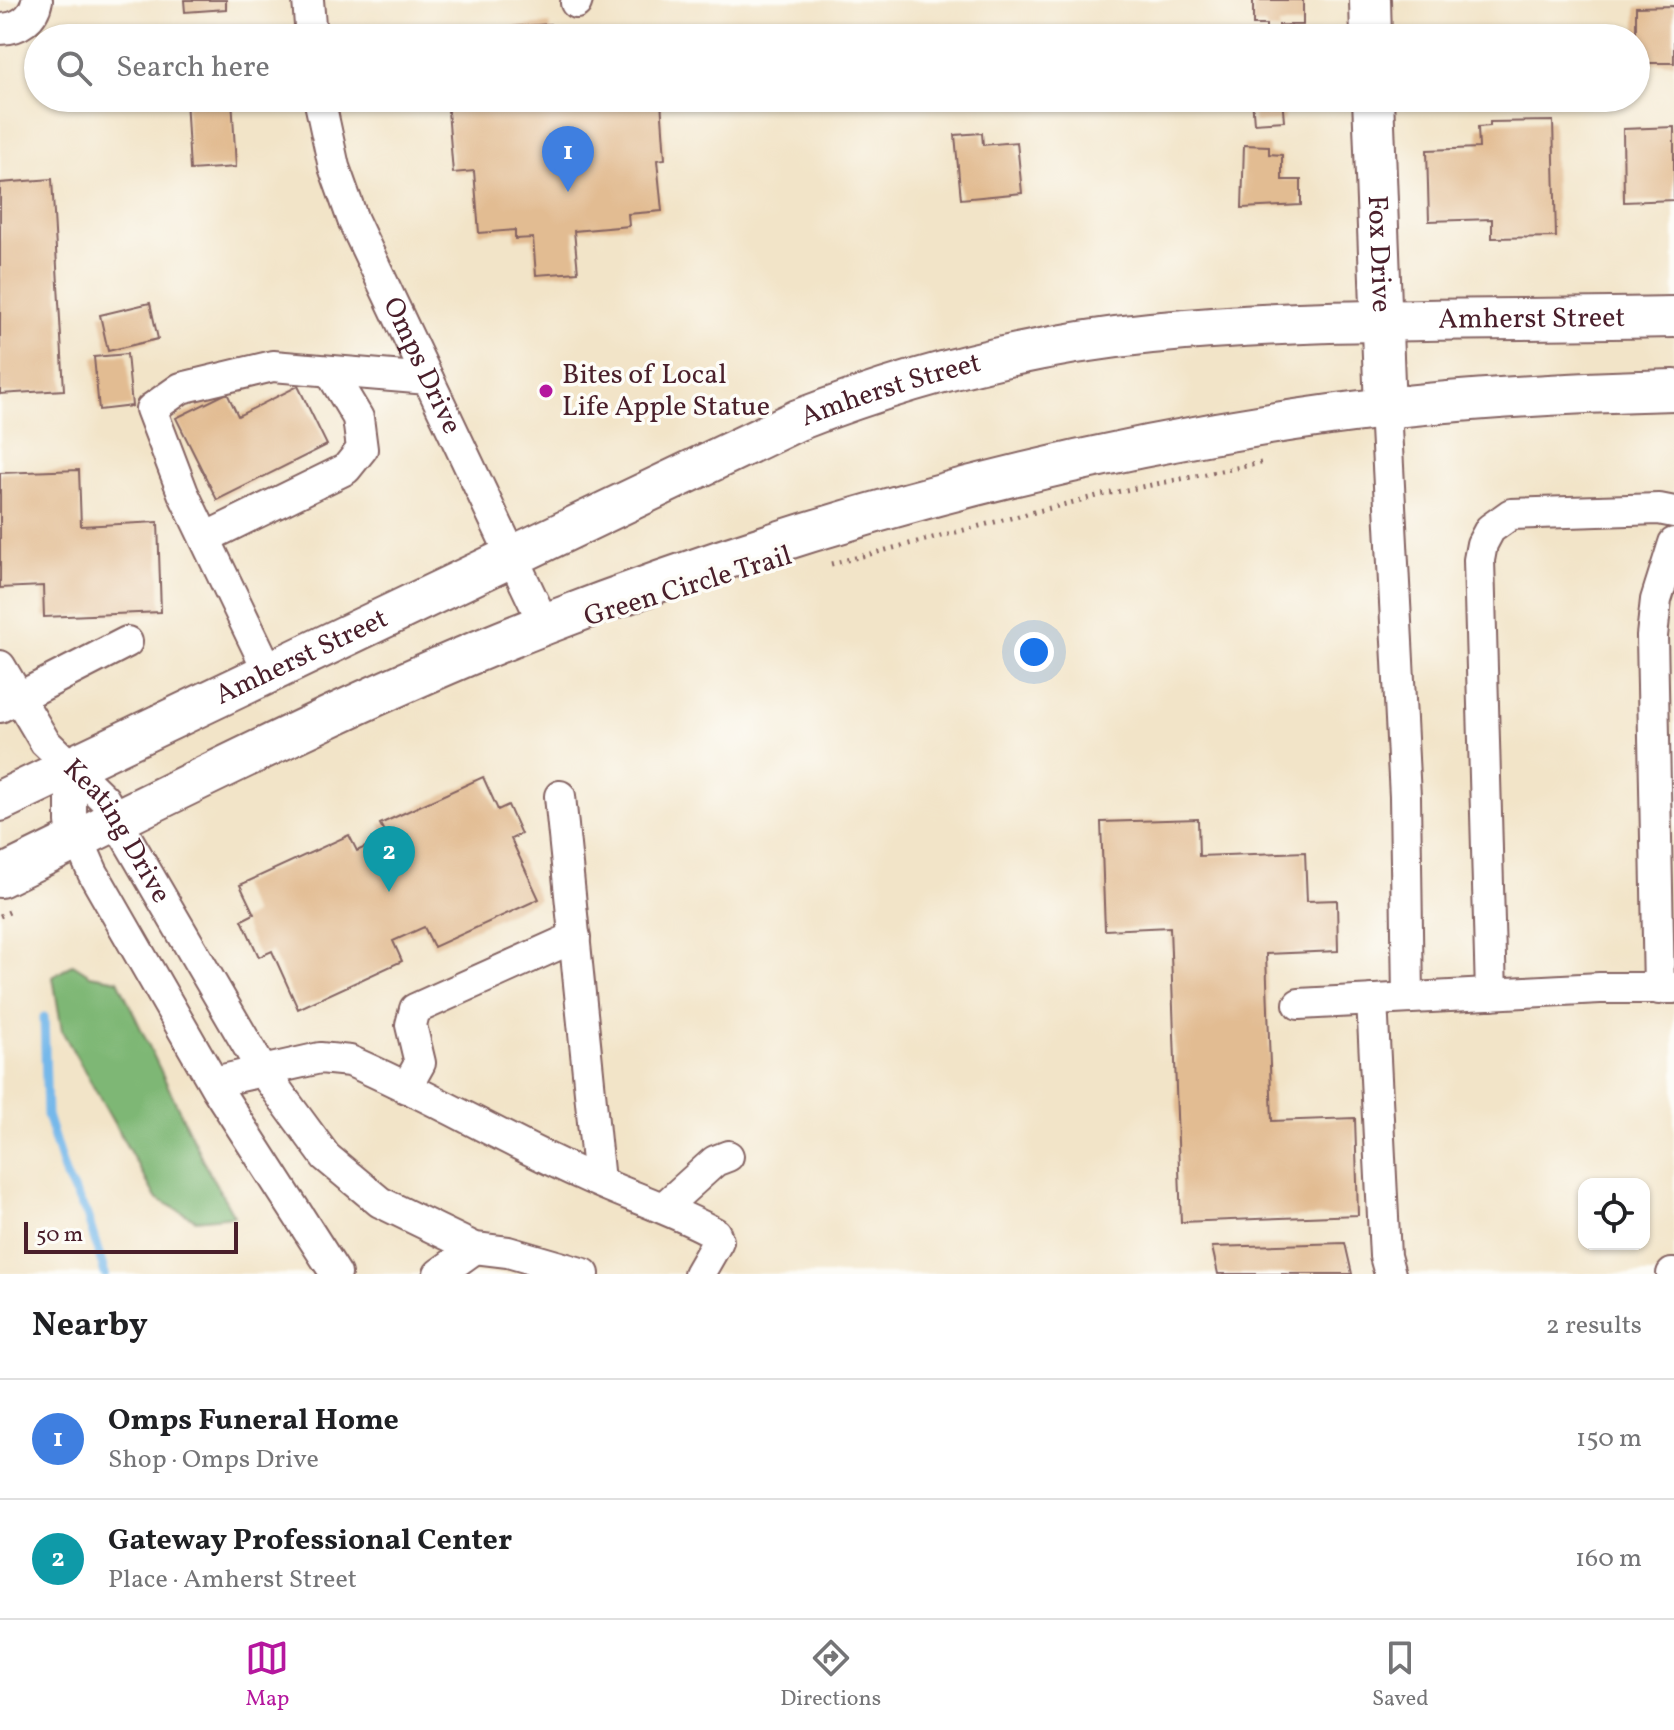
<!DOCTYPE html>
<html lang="en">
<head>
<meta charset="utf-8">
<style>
  body { margin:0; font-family:Vollkorn,serif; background:#f6f6f6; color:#202124 }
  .controls { position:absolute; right:24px; bottom:24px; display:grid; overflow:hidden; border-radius:16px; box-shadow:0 2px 6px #0004 }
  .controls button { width:72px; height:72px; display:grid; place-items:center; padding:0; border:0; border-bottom:2px solid #e0e0e0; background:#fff; color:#202124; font:40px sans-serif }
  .scale { position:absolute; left:24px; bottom:20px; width:214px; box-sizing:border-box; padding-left:8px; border:4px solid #4a1f2b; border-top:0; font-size:22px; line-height:28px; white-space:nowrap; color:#4a1f2b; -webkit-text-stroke:6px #fdfcf7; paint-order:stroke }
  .you { position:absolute; left:1034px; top:652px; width:28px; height:28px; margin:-20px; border:6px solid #fff; border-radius:50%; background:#1a73e8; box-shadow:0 0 0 12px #1a73e833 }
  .badge { display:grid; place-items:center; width:52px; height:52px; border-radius:50%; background:#b5179e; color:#fff; font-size:26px; font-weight:700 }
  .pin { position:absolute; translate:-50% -66px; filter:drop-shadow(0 2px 4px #0008) }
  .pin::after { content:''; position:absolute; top:42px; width:28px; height:24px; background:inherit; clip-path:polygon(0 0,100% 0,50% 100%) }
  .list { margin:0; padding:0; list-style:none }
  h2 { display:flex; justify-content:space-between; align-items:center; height:104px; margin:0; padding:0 32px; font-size:34px }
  h2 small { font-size:26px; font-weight:400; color:#757577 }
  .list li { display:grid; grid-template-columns:52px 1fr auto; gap:24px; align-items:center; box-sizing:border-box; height:120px; padding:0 32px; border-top:2px solid #e0e0e0 }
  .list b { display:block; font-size:30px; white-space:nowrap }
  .list p { margin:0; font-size:26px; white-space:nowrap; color:#757577 }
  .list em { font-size:26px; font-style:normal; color:#757577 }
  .icon { flex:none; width:44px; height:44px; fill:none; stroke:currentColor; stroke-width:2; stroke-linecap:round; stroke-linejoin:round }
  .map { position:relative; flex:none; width:1674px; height:1274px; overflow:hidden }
  .search { position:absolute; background:#fff; box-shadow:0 2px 6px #0004; left:24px; right:24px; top:24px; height:88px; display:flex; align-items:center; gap:20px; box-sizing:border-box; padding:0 28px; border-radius:44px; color:#757577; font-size:30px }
  .sheet { height:344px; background:#fff }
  nav { display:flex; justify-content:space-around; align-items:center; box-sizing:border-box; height:112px; border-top:2px solid #e0e0e0; background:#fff; font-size:22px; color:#757577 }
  nav a { display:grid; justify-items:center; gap:4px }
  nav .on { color:#b5179e }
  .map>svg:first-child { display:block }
  .forest { fill:#7eb774; stroke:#646b50; stroke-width:2 }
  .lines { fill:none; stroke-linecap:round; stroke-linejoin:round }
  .stream { stroke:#75b8ea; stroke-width:9 }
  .building { fill:#e2bc92 }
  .minor-casing { stroke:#856462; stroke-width:34 }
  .major-casing { stroke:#856462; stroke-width:44 }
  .path { stroke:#856462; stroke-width:5; stroke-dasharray:2 6; stroke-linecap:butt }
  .minor { stroke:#fff; stroke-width:30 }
  .major { stroke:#fff; stroke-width:40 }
  .poi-dot { fill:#b5179e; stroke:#fdfcf7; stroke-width:3 }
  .labels { text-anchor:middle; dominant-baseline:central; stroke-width:7; stroke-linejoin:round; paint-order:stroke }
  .street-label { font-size:28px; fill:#4a1f2b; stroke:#fdfcf7 }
  .poi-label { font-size:28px; fill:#4a1f2b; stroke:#fdfcf7; text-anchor:start }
</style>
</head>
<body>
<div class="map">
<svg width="1674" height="1274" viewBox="0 0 1674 1274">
  <rect width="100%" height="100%" fill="#fdfcf7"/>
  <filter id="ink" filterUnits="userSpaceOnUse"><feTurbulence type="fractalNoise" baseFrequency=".0125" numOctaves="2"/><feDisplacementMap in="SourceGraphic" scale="16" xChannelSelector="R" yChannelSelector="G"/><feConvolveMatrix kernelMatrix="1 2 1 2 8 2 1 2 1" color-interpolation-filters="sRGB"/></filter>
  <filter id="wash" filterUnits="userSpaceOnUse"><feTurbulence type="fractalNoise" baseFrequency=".006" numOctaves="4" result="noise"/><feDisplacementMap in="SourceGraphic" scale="32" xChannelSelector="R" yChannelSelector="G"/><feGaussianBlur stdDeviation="1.8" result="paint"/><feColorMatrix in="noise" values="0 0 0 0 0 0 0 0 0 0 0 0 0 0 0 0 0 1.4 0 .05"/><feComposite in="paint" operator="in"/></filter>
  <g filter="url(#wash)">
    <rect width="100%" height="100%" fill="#f2e4c8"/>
    <path class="forest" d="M 73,964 L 90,975 L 118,980 L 205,1165 L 234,1216 L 196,1220 L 156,1198 L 62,1031 L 53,977 Z"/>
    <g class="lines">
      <path class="stream" d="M 44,1017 L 47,1115 L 66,1177 L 87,1215 L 105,1274"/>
    </g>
    <g id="blocks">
      <path class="building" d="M 184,0 L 226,0 L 226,9 L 185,12 Z
        M 1253,0 L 1303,0 L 1303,25 L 1279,25 L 1279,30 L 1266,30 L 1266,25 L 1253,25 Z
        M 1674,6 L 1674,63 L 1637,63 L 1636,38 L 1629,38 L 1629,32 L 1636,32 L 1636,7 Z
        M 550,24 L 551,38 L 486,38 L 485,29 Z
        M 186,98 L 232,98 L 236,167 L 190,170 Z
        M 447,98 L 618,98 L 619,105 L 661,101 L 665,159 L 657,160 L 662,211 L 628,214 L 629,226 L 574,231 L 578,272 L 536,275 L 533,238 L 515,239 L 515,230 L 479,233 L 474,171 L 453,173 Z
        M 1252,98 L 1282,98 L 1284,121 L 1254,123 Z
        M 1553,121 L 1556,237 L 1492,238 L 1492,219 L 1429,221 L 1427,150 L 1479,148 L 1478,127 L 1490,126 L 1490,122 Z
        M 1674,127 L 1674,200 L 1624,202 L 1623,129 Z
        M 982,133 L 983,145 L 1017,142 L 1022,193 L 961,199 L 955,135 Z
        M 1244,145 L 1269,146 L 1269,154 L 1282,155 L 1282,180 L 1301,180 L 1301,205 L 1242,208 Z
        M 52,179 L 64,390 L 0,394 L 0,183 Z
        M 150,303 L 158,339 L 108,351 L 100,315 Z
        M 127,354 L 132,406 L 99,410 L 94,357 Z
        M 298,386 L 327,445 L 217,500 L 176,418 L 227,393 L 238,416 Z
        M 79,470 L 81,526 L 158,522 L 161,612 L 44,617 L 43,586 L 0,588 L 0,473 Z
        M 483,777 L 498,810 L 508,805 L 521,834 L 511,839 L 539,899 L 434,947 L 424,927 L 393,941 L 402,961 L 298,1009 L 272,951 L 259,957 L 242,920 L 254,914 L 240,885 L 349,835 L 357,851 L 387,837 L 380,824 Z
        M 1198,819 L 1199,856 L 1305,852 L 1307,901 L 1337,900 L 1338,951 L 1266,954 L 1272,1121 L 1355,1118 L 1358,1215 L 1181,1222 L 1170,927 L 1105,930 L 1101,822 Z
        M 1345,1243 L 1352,1274 L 1218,1274 L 1212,1247 Z"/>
    </g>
  </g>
  <g filter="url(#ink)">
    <use href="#blocks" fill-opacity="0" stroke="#856462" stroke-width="2"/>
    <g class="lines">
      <g class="minor-casing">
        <g id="minor">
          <path d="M 308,0 L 311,38"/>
          <path d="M 576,3 L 577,0"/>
          <path d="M 0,29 C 19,29 34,18 37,0"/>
          <path id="s1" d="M 319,98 L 334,167 L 353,220 L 544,624"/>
          <path d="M 1385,408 L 1405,797 L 1408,998"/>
          <path d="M 205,538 L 346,469 L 362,449 L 358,418 L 331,373"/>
          <path id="s2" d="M 0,666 L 45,742 L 104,799 L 262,1070 L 326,1157 L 380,1202 L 475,1248 L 508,1252 L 584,1274"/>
          <path d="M 269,672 L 183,493 L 151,409 L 181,388 L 273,366 L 428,379"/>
          <path d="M 0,707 L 127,642"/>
          <path d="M 71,767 L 71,823 L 93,873 L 217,1089 L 336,1274"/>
          <path d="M 560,796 L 599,1181"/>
          <path d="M 1659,989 L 1652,636 L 1656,600 L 1674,543"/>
          <path d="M 1491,994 L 1479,560 L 1482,544 L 1490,529 L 1511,514 L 1659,509 L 1674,512"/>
          <path d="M 1372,1000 L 1385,1256 L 1390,1274"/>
          <path d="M 1299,1004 L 1600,988 L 1674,988"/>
          <path d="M 214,1082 L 320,1058 L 350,1061 C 429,1095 503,1139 581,1174 C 625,1195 672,1209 715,1233 L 718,1241 L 699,1274"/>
          <path d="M 406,1088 L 420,1063 L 411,1025 L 415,1009 L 575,937"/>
          <path d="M 663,1208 L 715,1161 L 728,1156"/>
          <path d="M 439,1274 L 475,1248"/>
          <path d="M 1672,1274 L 1674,1274"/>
        </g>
      </g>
      <g class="major-casing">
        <g id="major">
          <path d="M 1370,0 L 1371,38"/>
          <path id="s3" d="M 1373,98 L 1385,408"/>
          <path id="s4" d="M 0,801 L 798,420 C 911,376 1031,345 1151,333 C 1324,316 1500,321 1674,317"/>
          <path d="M 0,877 C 177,791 362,695 545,624 C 798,526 1061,452 1330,415 C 1444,399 1559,393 1674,390"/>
        </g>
      </g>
      <path class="path" d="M 831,564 L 1101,495 L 1261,463
        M 0,916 L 14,910"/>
      <use href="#minor" class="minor"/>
      <use href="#major" class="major"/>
    </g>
  </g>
  <circle class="poi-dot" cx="546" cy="391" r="8"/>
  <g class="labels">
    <g class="street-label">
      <text stroke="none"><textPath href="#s3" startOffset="156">Fox Drive</textPath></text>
      <text stroke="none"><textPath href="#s4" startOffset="1630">Amherst Street</textPath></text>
      <text stroke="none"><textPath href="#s1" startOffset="288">Omps Drive</textPath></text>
      <text stroke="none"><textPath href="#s4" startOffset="982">Amherst Street</textPath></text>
      <text transform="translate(688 587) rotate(-17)">Green Circle Trail</text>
      <text stroke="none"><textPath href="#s4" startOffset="334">Amherst Street</textPath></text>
      <text stroke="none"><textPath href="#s2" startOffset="204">Keating Drive</textPath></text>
    </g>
    <g class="poi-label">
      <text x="562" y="375">Bites of Local<tspan x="562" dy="32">Life Apple Statue</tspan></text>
    </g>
  </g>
</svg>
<div class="controls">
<button><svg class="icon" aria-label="locate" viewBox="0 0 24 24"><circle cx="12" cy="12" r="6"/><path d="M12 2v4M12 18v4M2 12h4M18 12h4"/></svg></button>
</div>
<div class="scale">50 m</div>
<div class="you"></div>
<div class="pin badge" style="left:568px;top:192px;background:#3f7fe0">1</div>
<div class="pin badge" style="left:389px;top:892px;background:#0f9aa8">2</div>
<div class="search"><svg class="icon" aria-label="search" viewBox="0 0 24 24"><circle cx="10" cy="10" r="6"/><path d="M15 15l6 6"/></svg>Search here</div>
</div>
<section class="sheet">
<h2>Nearby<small>2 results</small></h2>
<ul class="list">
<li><span class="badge" style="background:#3f7fe0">1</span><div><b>Omps Funeral Home</b><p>Shop · Omps Drive</p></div><em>150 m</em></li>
<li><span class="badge" style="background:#0f9aa8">2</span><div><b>Gateway Professional Center</b><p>Place · Amherst Street</p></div><em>160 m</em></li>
</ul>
</section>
<nav>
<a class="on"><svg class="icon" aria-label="map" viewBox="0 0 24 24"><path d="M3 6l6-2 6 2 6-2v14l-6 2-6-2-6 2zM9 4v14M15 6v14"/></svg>Map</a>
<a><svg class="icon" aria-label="directions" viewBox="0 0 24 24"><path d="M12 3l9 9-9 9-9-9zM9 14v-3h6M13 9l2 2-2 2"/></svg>Directions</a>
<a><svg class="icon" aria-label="saved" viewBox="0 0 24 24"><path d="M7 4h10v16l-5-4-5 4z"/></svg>Saved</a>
</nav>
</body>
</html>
